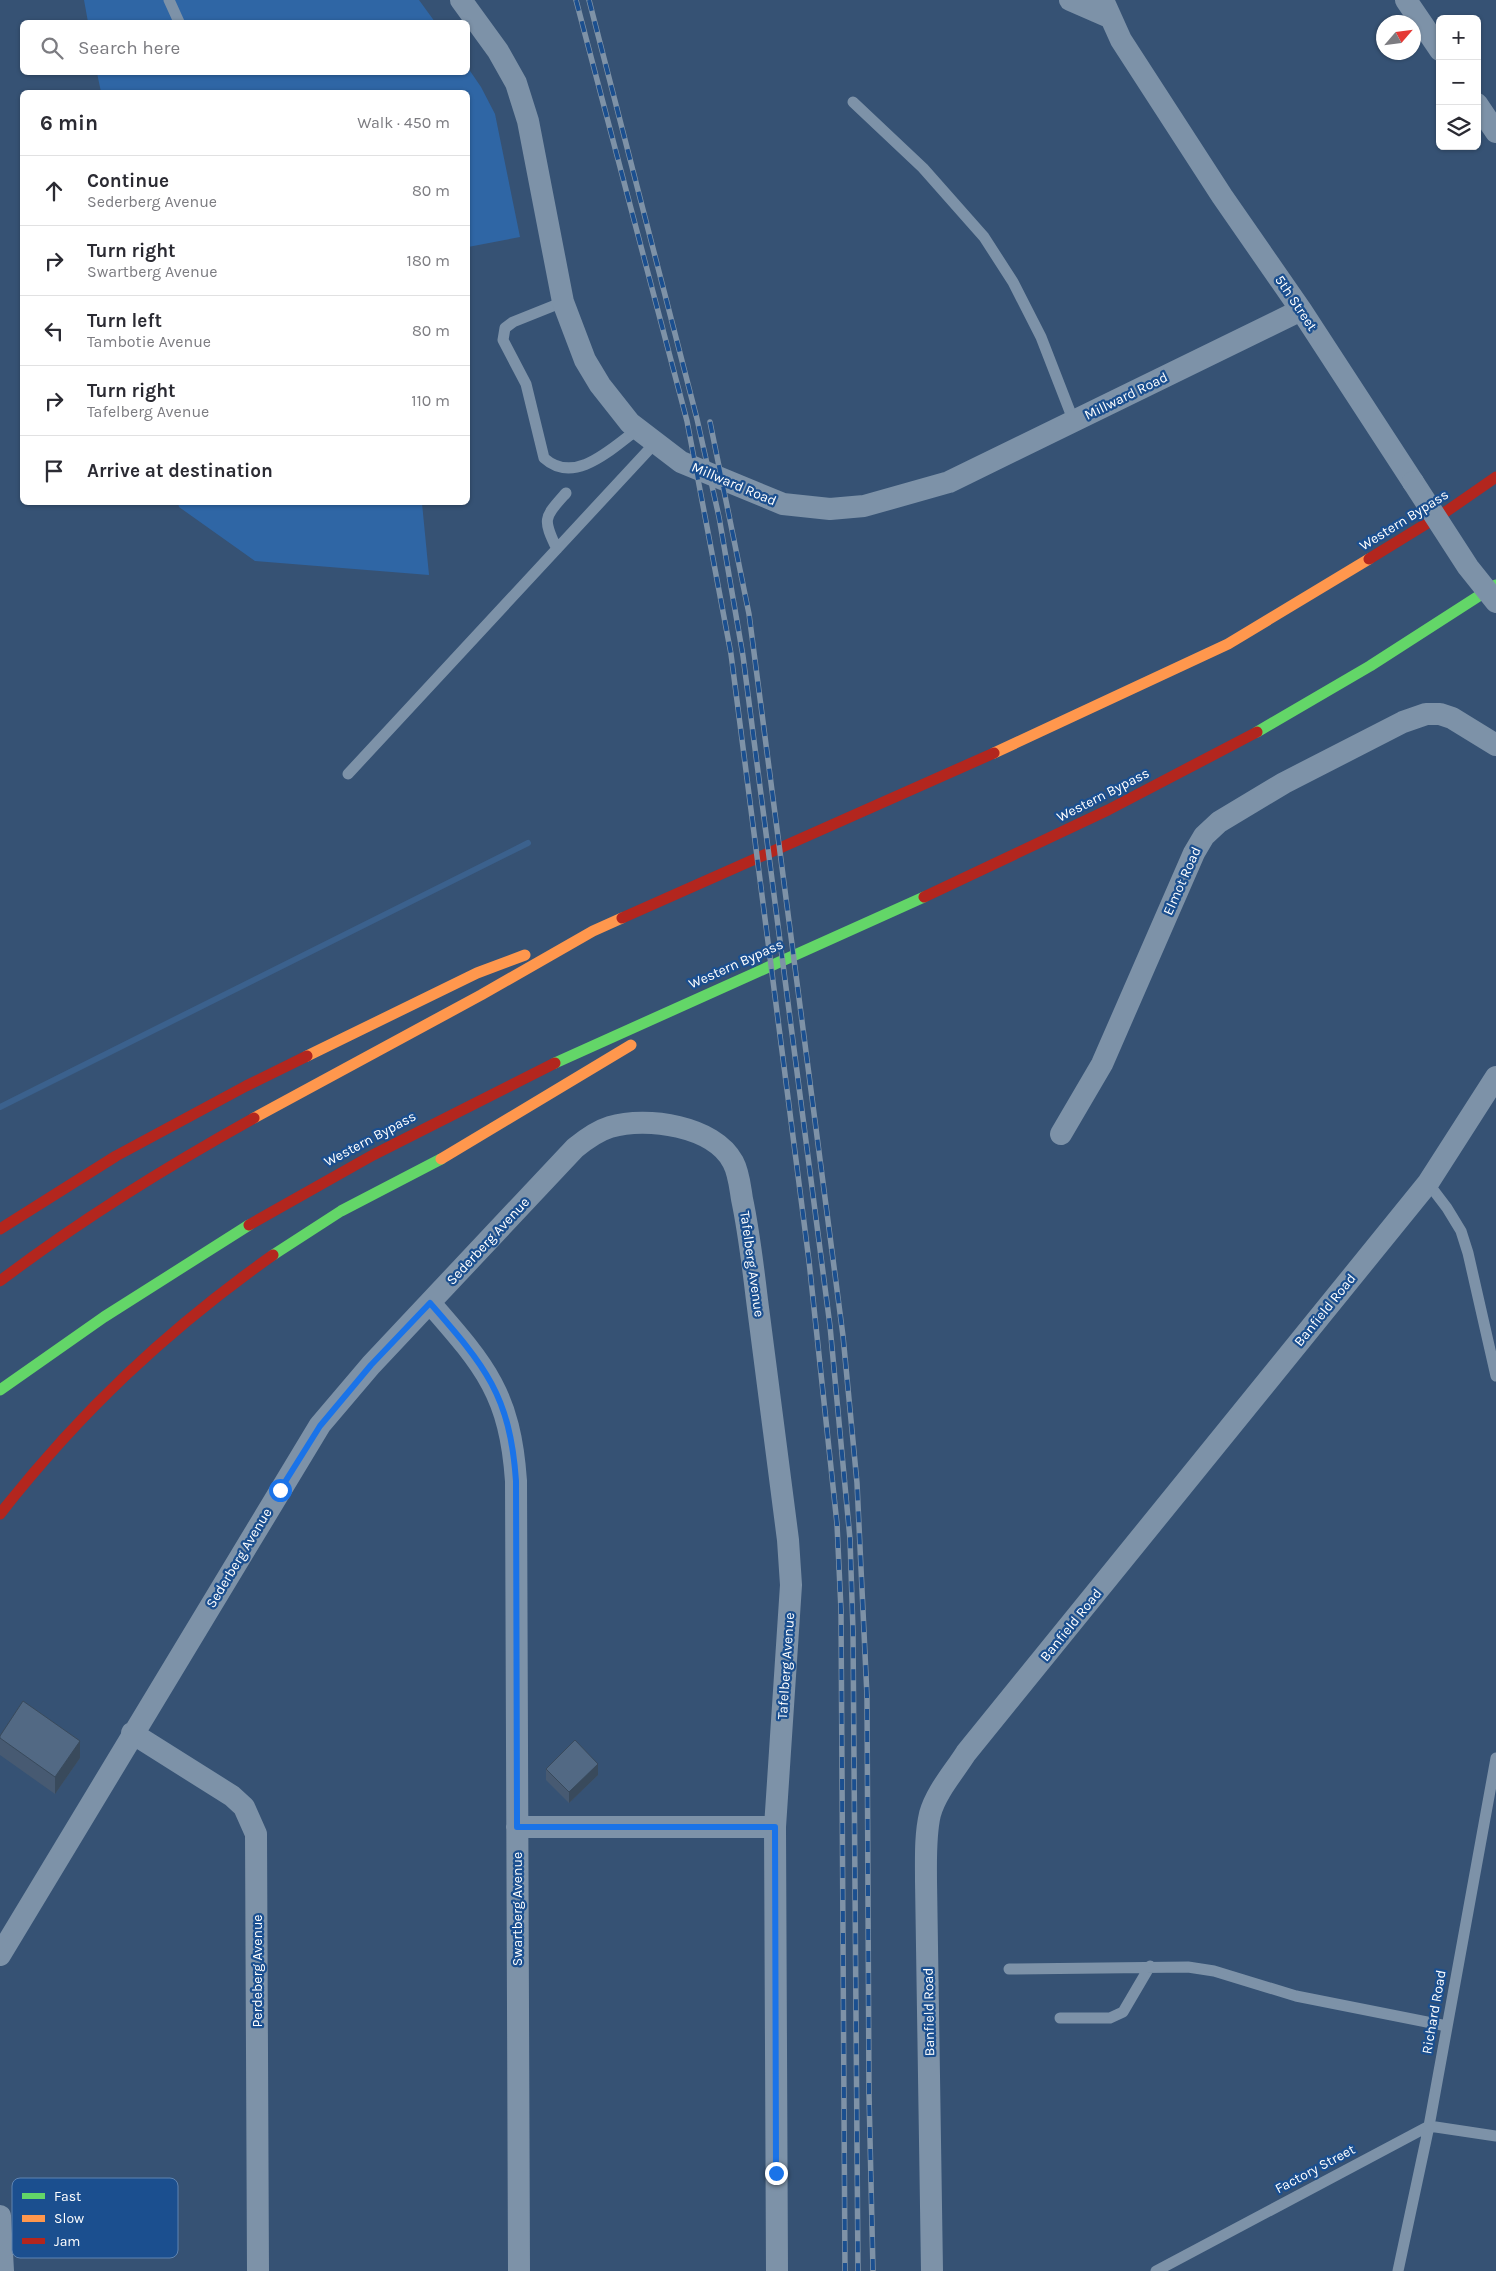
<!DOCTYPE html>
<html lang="en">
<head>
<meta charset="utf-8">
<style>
  body { margin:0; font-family:Karla,sans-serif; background:#f7f7f7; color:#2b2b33 }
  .controls { position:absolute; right:15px; top:15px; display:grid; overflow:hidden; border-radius:8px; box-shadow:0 1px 4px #0004 }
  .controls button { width:45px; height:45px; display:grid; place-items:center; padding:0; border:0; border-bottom:1px solid #e1e1e2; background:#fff; color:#2b2b33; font:25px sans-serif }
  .compass { position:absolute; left:1376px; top:15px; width:45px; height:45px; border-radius:50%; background:#fff; box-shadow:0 1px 4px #0004; rotate:62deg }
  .stop { position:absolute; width:15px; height:15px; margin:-11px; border:4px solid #1a73e8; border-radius:50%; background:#fff }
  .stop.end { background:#1a73e8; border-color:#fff; box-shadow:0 1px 5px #0008 }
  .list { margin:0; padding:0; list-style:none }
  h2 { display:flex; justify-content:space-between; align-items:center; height:65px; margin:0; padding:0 20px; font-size:21px }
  h2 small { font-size:16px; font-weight:400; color:#7c7c81 }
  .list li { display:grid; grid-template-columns:32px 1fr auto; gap:15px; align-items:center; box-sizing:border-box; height:70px; padding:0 20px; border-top:1px solid #e1e1e2 }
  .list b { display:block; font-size:19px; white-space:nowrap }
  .list p { margin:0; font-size:16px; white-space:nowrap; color:#7c7c81 }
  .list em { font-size:16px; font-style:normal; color:#7c7c81 }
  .icon { flex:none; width:28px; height:28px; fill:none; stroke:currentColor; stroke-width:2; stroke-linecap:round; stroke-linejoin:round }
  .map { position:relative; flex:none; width:1496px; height:2271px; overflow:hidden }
  .search { position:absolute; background:#fff; box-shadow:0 1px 4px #0004; left:20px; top:20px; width:450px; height:55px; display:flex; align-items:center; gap:12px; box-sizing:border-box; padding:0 18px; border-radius:8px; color:#7c7c81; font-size:19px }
  .panel { position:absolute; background:#fff; box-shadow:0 1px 4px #0004; left:20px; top:90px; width:450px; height:415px; border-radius:8px }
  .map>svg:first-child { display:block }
  .green { fill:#2f66a5 }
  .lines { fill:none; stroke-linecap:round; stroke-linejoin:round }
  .stream { stroke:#3b618d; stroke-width:6 }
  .lane { stroke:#7d92a8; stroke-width:11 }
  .street { stroke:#7d92a8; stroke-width:22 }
  .fast { stroke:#63d668; stroke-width:11 }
  .slow { stroke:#ff974d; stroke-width:11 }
  .jam { stroke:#b3261e; stroke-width:11 }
  .rail-casing { stroke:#7e92a7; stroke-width:5.5 }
  .rail { stroke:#1b4f8f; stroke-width:4; stroke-dasharray:11; stroke-linecap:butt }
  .street-bridge { stroke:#7d92a8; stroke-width:22 }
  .wall { fill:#475a72 }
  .shaded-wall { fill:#394a5c }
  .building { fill:#526984; stroke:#394a5c }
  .route { stroke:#1a73e8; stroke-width:6 }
  .labels { text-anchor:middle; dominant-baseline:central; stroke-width:4.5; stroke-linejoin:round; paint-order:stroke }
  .street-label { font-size:14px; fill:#fff; stroke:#1b4f8f }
  .key { fill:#1b4f8f; stroke:#5f84b1; stroke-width:1 }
  .key-label { font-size:14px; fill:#fff }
</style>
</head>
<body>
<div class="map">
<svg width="1496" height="2271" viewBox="0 0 1496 2271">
  <rect width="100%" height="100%" fill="#365274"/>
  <path class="green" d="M 84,0 L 419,0 L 435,22 L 88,22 Z
    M 468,68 L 481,87 L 495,114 L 520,237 L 468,247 L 468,92 L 101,92 L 97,73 L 468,72 Z
    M 178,503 L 422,503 L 429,575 L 255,561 L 179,507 Z"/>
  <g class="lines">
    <path class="stream" d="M 0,1107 L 528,843"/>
    <path class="lane" d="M 169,0 L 179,22
      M 853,102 L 923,168 L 984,237 L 1013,282 L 1041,337 L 1074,422
      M 563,302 L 513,322 L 505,328 L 503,340 L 526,384 L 544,458 C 575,486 612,448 638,429
      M 557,549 C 542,518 544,518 566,493
      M 348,774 L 656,442
      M 1428,1183 L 1447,1208 L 1461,1231 L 1468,1253 L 1496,1376
      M 1009,1969 L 1188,1967 L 1214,1971 L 1296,1996 L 1447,2026
      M 1060,2018 L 1110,2018 L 1123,2012 L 1150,1966
      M 1156,2271 L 1429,2126 L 1496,2136
      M 1398,2271 L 1429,2126 L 1496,1758"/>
    <path class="street" d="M 461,0 L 498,51 L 516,83 L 528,121 L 563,302 L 585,360 L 600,385 L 630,423 L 681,462 L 783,504 L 830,509 L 864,506 L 949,482 L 1301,310
      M 1070,0 L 1109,17
      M 1103,0 L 1121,40 L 1222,196 L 1301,310 L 1413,482
      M 1406,0 L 1440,50
      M 1477,104 L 1496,132
      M 1061,1134 L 1102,1064 L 1194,853 L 1204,836 L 1219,822 L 1284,783 L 1403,722 L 1426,714 L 1440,714 L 1452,718 L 1496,745
      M 430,1303 C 485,1366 510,1394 516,1481 L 519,2271
      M 132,1733 L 232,1796 L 244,1807 L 256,1834 L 258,2271
      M 517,1827 L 775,1827
      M 0,1955 L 320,1425 L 371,1365 L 575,1148 C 586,1139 597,1131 610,1127 C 647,1116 714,1126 733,1162 C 739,1173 740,1187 742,1199 C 749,1232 753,1266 757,1300 C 767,1380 778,1460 788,1540 L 791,1585 L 775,1827 L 777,2271
      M 0,2216 L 3,2271
      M 932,2271 L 926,1881 C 926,1859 925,1835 930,1814 C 936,1792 954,1772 966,1753 L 1428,1183 L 1496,1077"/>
    <path class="fast" d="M 1257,732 L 1370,666 L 1496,585
      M 555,1063 L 924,897
      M 273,1255 L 341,1211 L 441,1159
      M 0,1390 L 104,1317 L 249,1225"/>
    <path class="slow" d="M 994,753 L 1228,644 L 1369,559
      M 307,1056 L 477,973 L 525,955
      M 254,1118 L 481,995 L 593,931 L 622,918
      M 441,1159 L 631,1045"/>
    <path class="jam" d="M 1369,559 L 1447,511 L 1496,477
      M 924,897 L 1108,810 L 1257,732
      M 622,918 L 994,753
      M 249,1225 L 373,1155 L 555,1063
      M 0,1229 L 116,1156 L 246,1086 L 307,1056
      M 0,1281 C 80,1220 166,1167 254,1118
      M 0,1514 C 80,1412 167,1330 273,1255"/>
    <g class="rail-casing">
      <path id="rail" d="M 576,0 L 687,421 L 731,654 L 809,1261 L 837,1524 L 841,1610 L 845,2271
        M 589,0 L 697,419 L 719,517 L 743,656 L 830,1326 L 850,1539 L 853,1631 L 858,2271
        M 710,422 L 749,614 L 843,1336 L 857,1483 L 867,1696 L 869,2094 L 873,2271"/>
    </g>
    <use href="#rail" class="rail"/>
    <path class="street-bridge" d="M 1413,482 L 1468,567 L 1496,602"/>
  </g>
  <path class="wall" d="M 0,1736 L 80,1758 L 55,1794 L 0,1755 Z
    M 546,1769 L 598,1775 L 569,1803 L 546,1780 Z"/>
  <path class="shaded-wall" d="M 80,1741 L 80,1758 L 55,1794 L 55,1777 Z
    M 598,1764 L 598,1775 L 569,1803 L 569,1792 Z"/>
  <path class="building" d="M 23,1701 L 80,1741 L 55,1777 L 0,1738 L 0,1736 Z
    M 575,1740 L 598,1764 L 569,1792 L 546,1769 Z"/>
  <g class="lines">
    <path class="route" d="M 280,1490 L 320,1426 L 371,1365 L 430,1303 C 485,1366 510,1395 516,1481 L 517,1827 L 775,1827 L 776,2173"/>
  </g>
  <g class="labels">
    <g class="street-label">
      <text transform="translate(1296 303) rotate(56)">5th Street</text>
      <text transform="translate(1126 396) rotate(-26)">Millward Road</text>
      <text transform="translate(734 484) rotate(23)">Millward Road</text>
      <text transform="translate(1404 520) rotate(-32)">Western Bypass</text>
      <text transform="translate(1103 795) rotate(-27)">Western Bypass</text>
      <text transform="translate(1182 881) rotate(-66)">Elmot Road</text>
      <text transform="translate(736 964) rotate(-24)">Western Bypass</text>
      <text transform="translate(370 1139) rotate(-28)">Western Bypass</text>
      <text transform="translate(488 1241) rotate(-47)">Sederberg Avenue</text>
      <text transform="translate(752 1264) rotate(82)">Tafelberg Avenue</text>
      <text transform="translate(1325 1310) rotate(-51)">Banfield Road</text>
      <text transform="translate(239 1558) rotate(-59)">Sederberg Avenue</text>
      <text transform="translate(1071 1625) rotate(-51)">Banfield Road</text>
      <text transform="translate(786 1666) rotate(-86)">Tafelberg Avenue</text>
      <text transform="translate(517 1909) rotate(-90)">Swartberg Avenue</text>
      <text transform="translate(257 1971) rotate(-90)">Perdeberg Avenue</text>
      <text transform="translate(929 2012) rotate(-91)">Banfield Road</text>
      <text transform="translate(1434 2012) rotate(-80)">Richard Road</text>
      <text transform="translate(1315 2169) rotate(-28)">Factory Street</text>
    </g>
  </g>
  <rect x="12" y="2178" width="166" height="80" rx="8" class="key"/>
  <rect x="22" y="2193" width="23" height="6" fill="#63d668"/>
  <rect x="22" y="2215" width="23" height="7" fill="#ff974d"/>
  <rect x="22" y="2238" width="23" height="6" fill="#b3261e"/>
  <g class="key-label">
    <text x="54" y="2201">Fast</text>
    <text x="54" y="2223">Slow</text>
    <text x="54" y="2246">Jam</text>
  </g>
</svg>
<div class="controls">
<button>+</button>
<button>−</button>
<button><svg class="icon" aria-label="layers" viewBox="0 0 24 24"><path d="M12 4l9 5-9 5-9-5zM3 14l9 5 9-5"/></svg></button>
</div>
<svg class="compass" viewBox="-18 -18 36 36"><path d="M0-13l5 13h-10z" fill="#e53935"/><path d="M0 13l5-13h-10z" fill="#7c7c81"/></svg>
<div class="stop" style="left:280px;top:1490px"></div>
<div class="stop end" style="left:776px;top:2173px"></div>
<div class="search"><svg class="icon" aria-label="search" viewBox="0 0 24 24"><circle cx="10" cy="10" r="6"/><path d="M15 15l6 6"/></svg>Search here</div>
<section class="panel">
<h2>6 min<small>Walk · 450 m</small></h2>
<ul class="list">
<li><svg class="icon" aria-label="ahead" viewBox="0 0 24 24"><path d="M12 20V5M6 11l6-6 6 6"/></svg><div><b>Continue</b><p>Sederberg Avenue</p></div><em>80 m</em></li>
<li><svg class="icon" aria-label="right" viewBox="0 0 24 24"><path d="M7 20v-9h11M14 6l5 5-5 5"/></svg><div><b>Turn right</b><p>Swartberg Avenue</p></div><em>180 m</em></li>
<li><svg class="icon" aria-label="left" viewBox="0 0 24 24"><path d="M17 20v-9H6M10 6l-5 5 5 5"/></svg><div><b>Turn left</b><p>Tambotie Avenue</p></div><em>80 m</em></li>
<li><svg class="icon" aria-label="right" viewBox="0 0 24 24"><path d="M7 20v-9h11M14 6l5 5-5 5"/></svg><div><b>Turn right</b><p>Tafelberg Avenue</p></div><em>110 m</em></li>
<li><svg class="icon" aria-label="arrive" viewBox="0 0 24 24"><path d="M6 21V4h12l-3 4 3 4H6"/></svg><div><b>Arrive at destination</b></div></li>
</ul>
</section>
</div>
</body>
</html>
